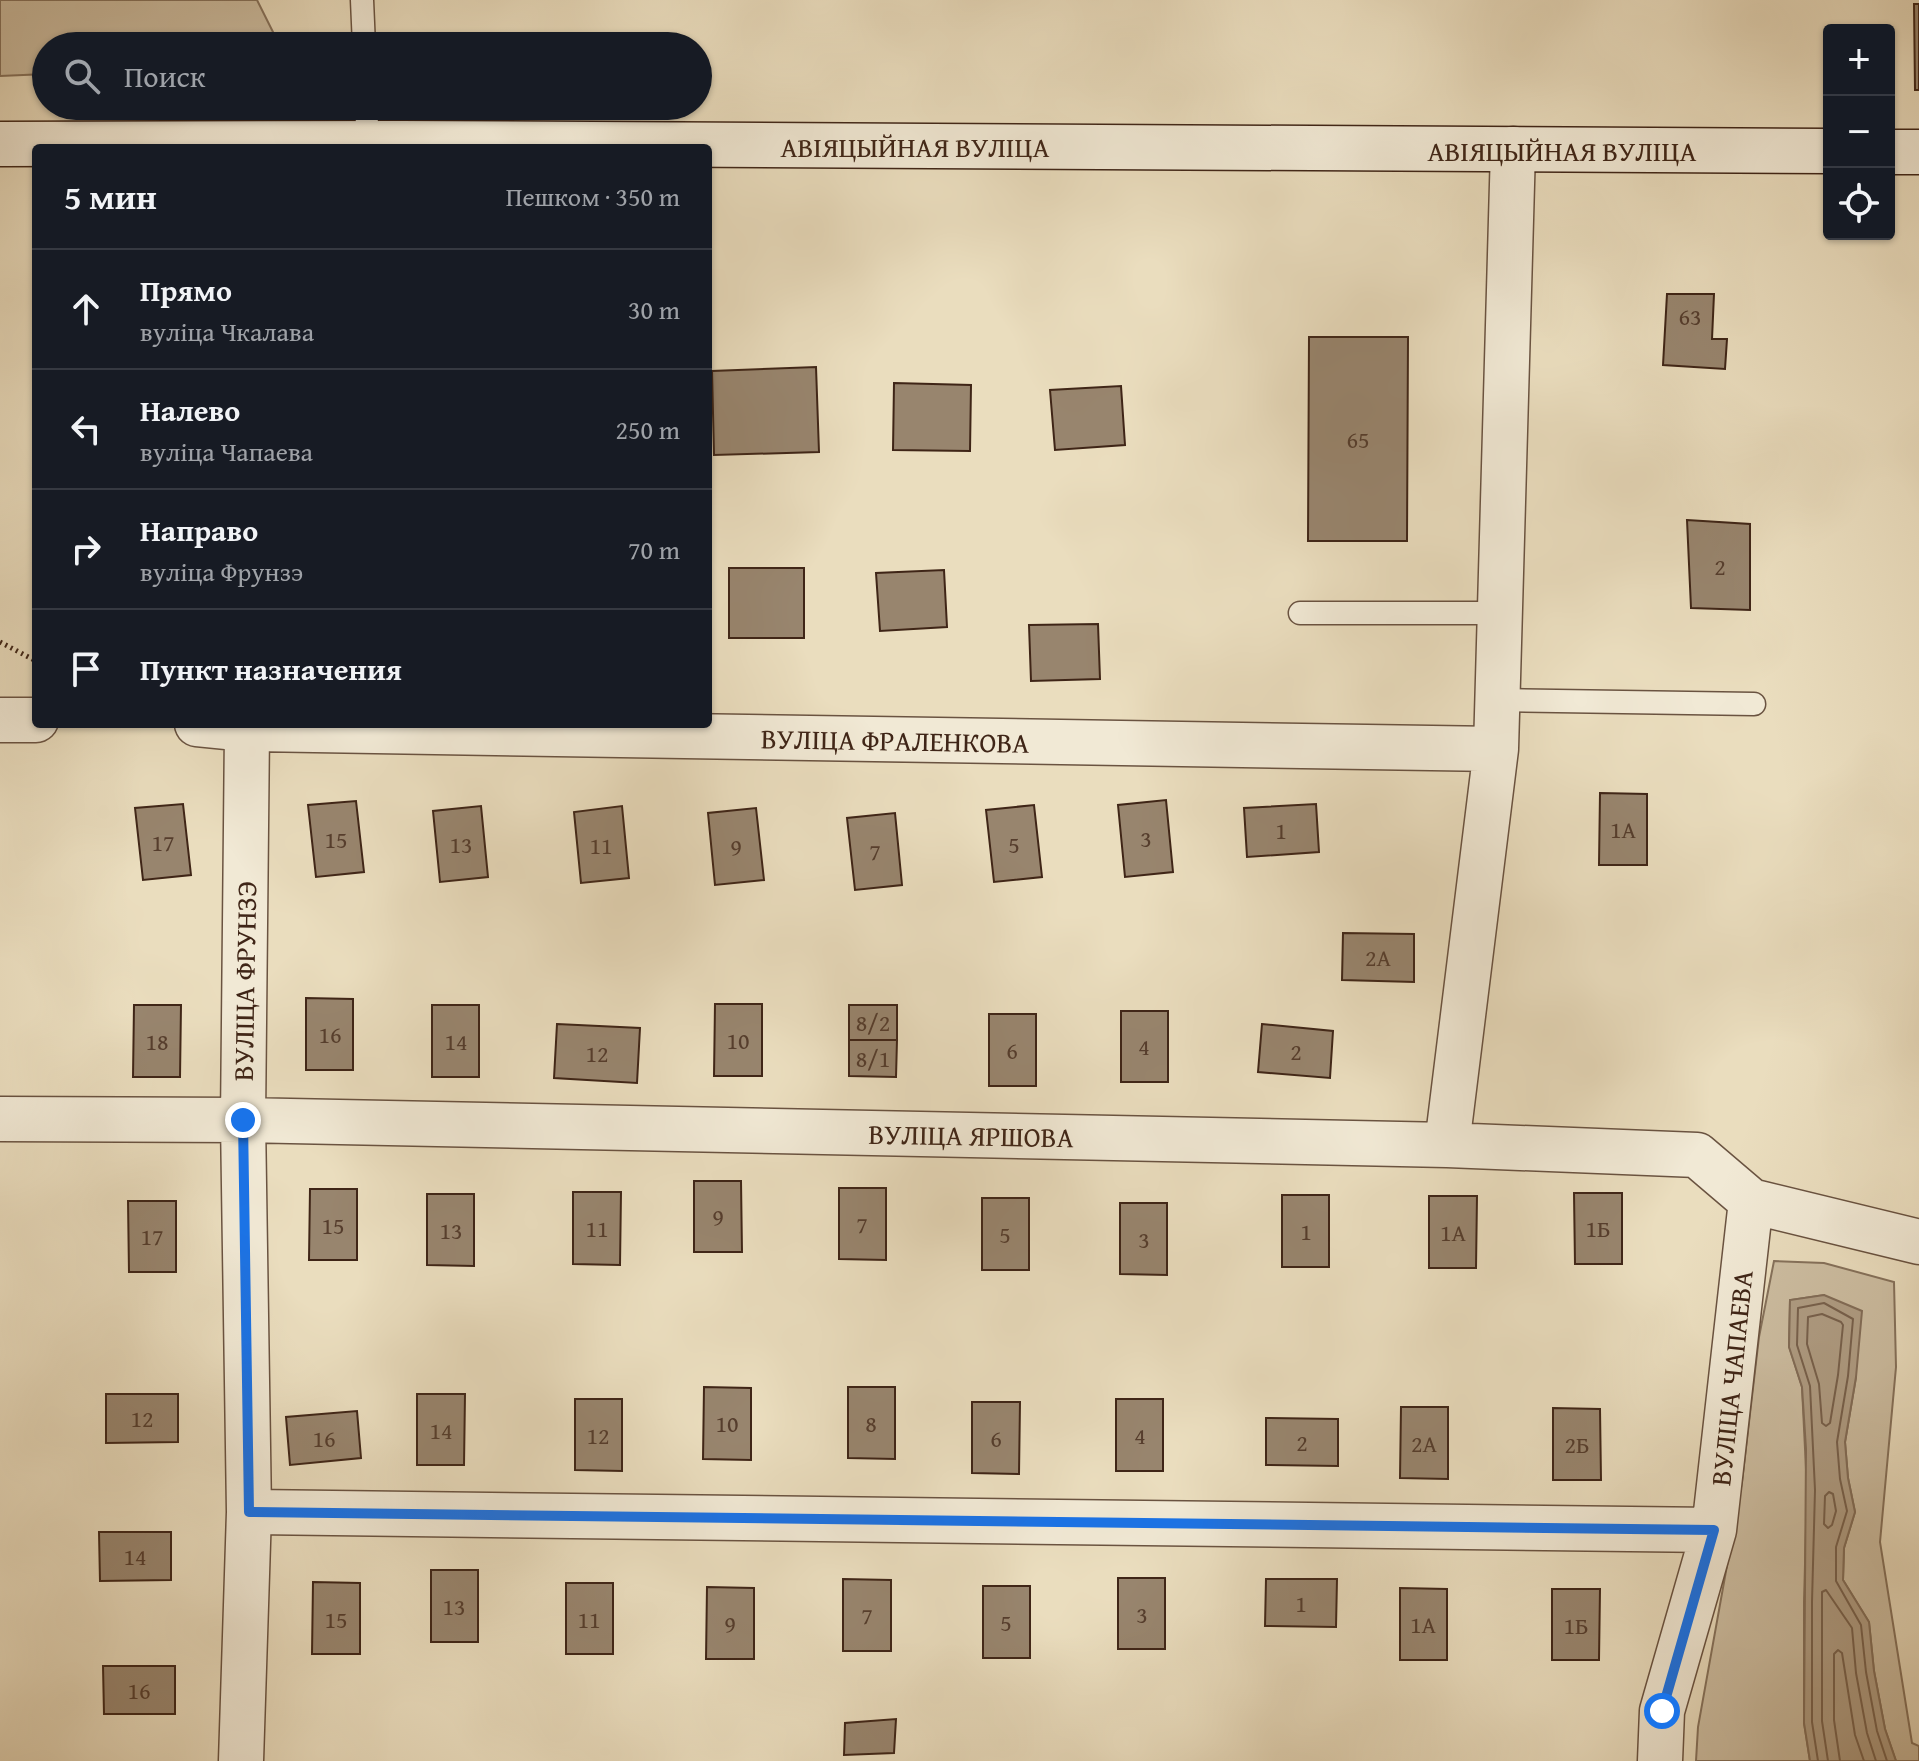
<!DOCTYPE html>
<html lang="ru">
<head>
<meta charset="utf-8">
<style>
  body { margin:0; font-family:"Gentium Book Plus",serif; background:#20242c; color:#f1f3f6 }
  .controls { position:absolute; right:24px; top:24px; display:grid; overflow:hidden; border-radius:8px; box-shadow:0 2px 6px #0004 }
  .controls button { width:72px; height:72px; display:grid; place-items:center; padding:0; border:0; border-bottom:2px solid #363941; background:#171b24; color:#f1f3f6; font:40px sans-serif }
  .stop { position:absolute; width:24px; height:24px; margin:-18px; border:6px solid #1a73e8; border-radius:50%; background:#fff }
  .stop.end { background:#1a73e8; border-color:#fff; box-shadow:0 2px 8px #0008 }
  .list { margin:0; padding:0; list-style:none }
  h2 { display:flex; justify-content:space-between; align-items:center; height:104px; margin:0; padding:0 32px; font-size:34px }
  h2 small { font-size:26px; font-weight:400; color:#9ea1a6 }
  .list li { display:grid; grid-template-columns:52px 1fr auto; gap:24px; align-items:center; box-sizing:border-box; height:120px; padding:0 32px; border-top:2px solid #363941 }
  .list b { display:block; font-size:30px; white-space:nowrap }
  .list p { margin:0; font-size:26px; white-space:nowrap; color:#9ea1a6 }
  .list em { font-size:26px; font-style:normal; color:#9ea1a6 }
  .icon { flex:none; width:44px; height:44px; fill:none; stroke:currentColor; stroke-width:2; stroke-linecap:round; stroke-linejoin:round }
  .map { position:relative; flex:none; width:1919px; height:1761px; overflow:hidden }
  .search { position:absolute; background:#171b24; box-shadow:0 2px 6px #0004; left:32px; top:32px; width:680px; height:88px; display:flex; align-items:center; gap:20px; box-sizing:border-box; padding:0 28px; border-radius:44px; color:#9ea1a6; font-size:30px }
  .panel { position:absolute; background:#171b24; box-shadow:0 2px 6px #0004; left:32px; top:144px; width:680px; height:584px; border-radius:8px }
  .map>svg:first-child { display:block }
  .green { fill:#cdbea2; stroke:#86725c; stroke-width:2 }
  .water { fill:#b09e85; stroke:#836e59; stroke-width:2 }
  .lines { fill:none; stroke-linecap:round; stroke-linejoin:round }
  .shore { stroke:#78624e; stroke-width:2 }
  .building { fill:#98856e; stroke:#3f2517; stroke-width:2 }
  .lane-casing { stroke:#6a5341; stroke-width:25 }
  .street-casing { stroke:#6a5341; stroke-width:47 }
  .secondary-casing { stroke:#3f2517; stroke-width:47 }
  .path { stroke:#3f2517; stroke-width:5; stroke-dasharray:2 4; stroke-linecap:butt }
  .lane { stroke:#f1e9d5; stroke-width:22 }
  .street { stroke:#f1e9d5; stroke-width:44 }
  .secondary { stroke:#f1e9d5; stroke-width:44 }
  .route { stroke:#1a73e8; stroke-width:10 }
  .labels { text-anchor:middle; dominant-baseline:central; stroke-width:6; stroke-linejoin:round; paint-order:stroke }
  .number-label { font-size:24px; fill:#553d2d }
  .street-label { font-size:28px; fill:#3f2517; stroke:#f1e9d5 }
</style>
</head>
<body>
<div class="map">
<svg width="1919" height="1761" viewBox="0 0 1919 1761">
  <rect width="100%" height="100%" fill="#eaddbe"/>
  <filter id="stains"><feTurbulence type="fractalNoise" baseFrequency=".0025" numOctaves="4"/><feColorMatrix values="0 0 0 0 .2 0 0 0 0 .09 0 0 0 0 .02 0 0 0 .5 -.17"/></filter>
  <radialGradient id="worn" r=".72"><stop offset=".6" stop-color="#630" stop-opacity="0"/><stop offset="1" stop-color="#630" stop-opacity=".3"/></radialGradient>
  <path class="green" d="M 0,0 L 257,0 L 280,46 L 46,46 L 46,74 L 0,76 Z
    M 1774,1261 L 1824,1263 L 1894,1282 L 1896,1367 L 1880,1542 L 1912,1743 L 1919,1746 L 1919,1761 L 1896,1761 L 1885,1729 L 1874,1671 L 1869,1622 L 1843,1580 L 1844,1548 L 1855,1512 L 1848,1478 L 1845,1442 L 1856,1377 L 1824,1295 L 1790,1300 L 1789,1346 L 1802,1387 L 1807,1490 L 1804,1602 L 1804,1723 L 1810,1761 L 1696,1761 L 1698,1727 L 1742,1482 L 1759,1337 Z"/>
  <path class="water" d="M 1824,1295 L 1862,1311 L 1856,1377 L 1845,1442 L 1848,1478 L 1855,1512 L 1844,1548 L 1843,1580 L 1869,1622 L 1874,1671 L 1885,1729 L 1896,1761 L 1810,1761 L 1804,1723 L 1806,1449 L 1802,1387 L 1789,1347 L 1790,1300 Z"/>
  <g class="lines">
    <path class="shore" d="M 1822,1314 L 1841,1322 L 1843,1325 L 1838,1375 L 1830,1423 L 1826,1426 L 1822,1423 L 1819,1384 L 1807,1344 L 1808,1317 Z
      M 1829,1492 L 1833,1494 L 1836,1511 L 1832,1525 L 1828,1528 L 1824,1524 L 1825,1496 Z
      M 1818,1761 L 1812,1722 L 1812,1602 L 1815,1490 L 1810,1386 L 1797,1345 L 1798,1308 L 1824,1303 L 1853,1319 L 1848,1376 L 1837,1442 L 1840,1479 L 1847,1511 L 1836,1547 L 1836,1581 L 1861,1625 L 1866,1672 L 1877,1731 L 1887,1761
      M 1828,1761 L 1822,1721 L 1822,1592 L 1826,1590 L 1852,1628 L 1856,1673 L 1867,1733 L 1876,1761
      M 1840,1761 L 1834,1720 L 1834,1654 L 1838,1650 L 1842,1653 L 1855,1735 L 1864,1761"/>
  </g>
  <path class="building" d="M 1914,4 L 1919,4 L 1919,90 L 1915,90 Z
    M 1667,294 L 1714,294 L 1712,339 L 1727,339 L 1725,369 L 1663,365 Z
    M 1309,337 L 1408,337 L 1407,541 L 1308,541 Z
    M 816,367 L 819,452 L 714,455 L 712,371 Z
    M 894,383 L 971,385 L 970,451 L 893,450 Z
    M 1121,386 L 1125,445 L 1055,450 L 1050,390 Z
    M 1687,520 L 1750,524 L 1750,610 L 1691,608 Z
    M 729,568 L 804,568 L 804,638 L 729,638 Z
    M 944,570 L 947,627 L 880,631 L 876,573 Z
    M 1098,624 L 1100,679 L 1031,681 L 1029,625 Z
    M 1600,793 L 1647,794 L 1647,865 L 1599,865 Z
    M 1166,800 L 1173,872 L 1125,877 L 1118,805 Z
    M 356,801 L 364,872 L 316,877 L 308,805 Z
    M 183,804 L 191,875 L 143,880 L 135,808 Z
    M 1316,804 L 1319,852 L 1247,857 L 1244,808 Z
    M 1034,805 L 1042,877 L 994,882 L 986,810 Z
    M 481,806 L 488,877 L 440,882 L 433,811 Z
    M 622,806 L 629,878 L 581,883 L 574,812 Z
    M 756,808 L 764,880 L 715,885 L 708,813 Z
    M 895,813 L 902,885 L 855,890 L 847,818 Z
    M 1343,933 L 1414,934 L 1414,982 L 1342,980 Z
    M 306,998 L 353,999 L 353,1070 L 306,1070 Z
    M 715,1004 L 762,1004 L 762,1076 L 714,1076 Z
    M 134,1005 L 181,1005 L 180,1077 L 133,1077 Z
    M 432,1005 L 479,1005 L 479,1077 L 432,1077 Z
    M 849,1005 L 897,1005 L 897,1040 L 849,1040 Z
    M 1121,1011 L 1168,1011 L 1168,1082 L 1121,1082 Z
    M 989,1014 L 1036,1014 L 1036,1086 L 989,1086 Z
    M 557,1024 L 640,1028 L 637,1083 L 554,1078 Z
    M 1262,1024 L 1333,1031 L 1330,1078 L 1258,1072 Z
    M 849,1040 L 897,1040 L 896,1077 L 849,1076 Z
    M 694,1181 L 741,1181 L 742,1252 L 694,1252 Z
    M 839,1188 L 886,1188 L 886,1260 L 839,1259 Z
    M 310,1189 L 357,1189 L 357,1260 L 309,1260 Z
    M 573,1192 L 621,1192 L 620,1265 L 573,1264 Z
    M 1574,1193 L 1622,1193 L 1622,1264 L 1575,1264 Z
    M 427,1194 L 474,1194 L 474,1266 L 427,1265 Z
    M 1282,1195 L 1329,1195 L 1329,1267 L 1282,1267 Z
    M 1429,1196 L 1477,1196 L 1476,1268 L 1429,1268 Z
    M 982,1198 L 1029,1198 L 1029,1270 L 982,1270 Z
    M 128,1201 L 176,1201 L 176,1272 L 129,1272 Z
    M 1120,1203 L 1167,1203 L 1167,1275 L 1120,1274 Z
    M 704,1387 L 751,1388 L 751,1460 L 703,1459 Z
    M 848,1387 L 895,1387 L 895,1459 L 848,1458 Z
    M 106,1394 L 178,1394 L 178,1442 L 106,1443 Z
    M 417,1394 L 465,1394 L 464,1465 L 417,1465 Z
    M 575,1399 L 622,1399 L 622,1471 L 575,1470 Z
    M 1116,1399 L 1163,1399 L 1163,1471 L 1116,1471 Z
    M 972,1402 L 1020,1402 L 1019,1474 L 972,1473 Z
    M 1401,1407 L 1448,1407 L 1448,1479 L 1400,1478 Z
    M 1553,1408 L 1600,1409 L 1601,1480 L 1553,1480 Z
    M 357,1411 L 361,1458 L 290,1465 L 286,1417 Z
    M 1266,1418 L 1338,1419 L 1338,1466 L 1266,1465 Z
    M 99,1532 L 171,1532 L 171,1580 L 100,1581 Z
    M 431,1570 L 478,1570 L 478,1642 L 431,1642 Z
    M 1118,1578 L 1165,1578 L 1165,1649 L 1118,1649 Z
    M 843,1579 L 891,1580 L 891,1651 L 843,1651 Z
    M 1266,1579 L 1337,1579 L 1336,1627 L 1265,1626 Z
    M 313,1582 L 360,1583 L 360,1654 L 312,1654 Z
    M 566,1583 L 613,1583 L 613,1654 L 566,1654 Z
    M 983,1586 L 1030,1586 L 1030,1658 L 983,1658 Z
    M 707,1587 L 754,1588 L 754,1659 L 706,1659 Z
    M 1400,1588 L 1447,1589 L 1447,1660 L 1400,1660 Z
    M 1552,1589 L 1600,1589 L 1599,1660 L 1552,1660 Z
    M 103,1666 L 175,1666 L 175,1714 L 104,1714 Z
    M 896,1719 L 894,1753 L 844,1755 L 845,1723 Z"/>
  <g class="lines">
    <g class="lane-casing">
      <path id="lane" d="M 362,0 L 364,46
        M 366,106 L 368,143
        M 1300,613 L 1500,613
        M 1498,700 L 1754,704"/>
    </g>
    <g class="street-casing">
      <path id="street" d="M 0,720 L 36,720
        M 197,724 L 247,729 L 1496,749
        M 0,1119 L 243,1120 L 1447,1145 L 1697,1155 L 1751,1201 L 1919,1242
        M 1447,1145 L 1496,749 L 1513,149
        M 249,1512 L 1714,1530 L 1751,1201
        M 241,1761 L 249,1512 L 243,1120 L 247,729
        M 1660,1761 L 1662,1711 L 1714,1530"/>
    </g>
    <g class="secondary-casing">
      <path id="secondary" d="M 0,144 L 400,143 L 1829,151
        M 1889,152 L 1919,152"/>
    </g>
    <path class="path" d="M 0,642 L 36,661"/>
    <use href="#lane" class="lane"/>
    <use href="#street" class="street"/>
    <use href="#secondary" class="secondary"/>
  </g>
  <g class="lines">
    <path class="route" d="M 243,1120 L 249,1512 L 1714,1530 L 1662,1711"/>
  </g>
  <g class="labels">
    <g class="number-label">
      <text x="1690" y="316">63</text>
      <text x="1358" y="439">65</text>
      <text x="1720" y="566">2</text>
      <text x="1623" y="829">1А</text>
      <text x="1281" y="830">1</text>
      <text x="1146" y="838">3</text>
      <text x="336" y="839">15</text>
      <text x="163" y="842">17</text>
      <text x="461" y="844">13</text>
      <text x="1014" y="844">5</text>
      <text x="601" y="845">11</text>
      <text x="736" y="846">9</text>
      <text x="875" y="851">7</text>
      <text x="1378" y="957">2А</text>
      <text x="873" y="1022">8/2</text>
      <text x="330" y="1034">16</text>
      <text x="738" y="1040">10</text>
      <text x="157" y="1041">18</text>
      <text x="456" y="1041">14</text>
      <text x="1144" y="1046">4</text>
      <text x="1012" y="1050">6</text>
      <text x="1296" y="1051">2</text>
      <text x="597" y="1053">12</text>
      <text x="873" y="1058">8/1</text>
      <text x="718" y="1216">9</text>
      <text x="862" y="1224">7</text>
      <text x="333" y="1225">15</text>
      <text x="597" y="1228">11</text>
      <text x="1598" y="1228">1Б</text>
      <text x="451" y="1230">13</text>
      <text x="1306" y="1231">1</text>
      <text x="1453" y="1232">1А</text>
      <text x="1005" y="1234">5</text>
      <text x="152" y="1236">17</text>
      <text x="1144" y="1239">3</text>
      <text x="142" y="1418">12</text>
      <text x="727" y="1423">10</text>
      <text x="871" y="1423">8</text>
      <text x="441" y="1430">14</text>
      <text x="598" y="1435">12</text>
      <text x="1140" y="1435">4</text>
      <text x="324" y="1438">16</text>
      <text x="996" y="1438">6</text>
      <text x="1302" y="1442">2</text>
      <text x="1424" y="1443">2А</text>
      <text x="1577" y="1444">2Б</text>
      <text x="135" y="1556">14</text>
      <text x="1301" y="1603">1</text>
      <text x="454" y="1606">13</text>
      <text x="1142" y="1614">3</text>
      <text x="867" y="1615">7</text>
      <text x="336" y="1619">15</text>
      <text x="589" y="1619">11</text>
      <text x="1006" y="1622">5</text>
      <text x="730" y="1623">9</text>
      <text x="1423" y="1624">1А</text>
      <text x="1576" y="1625">1Б</text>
      <text x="139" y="1690">16</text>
    </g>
    <g class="street-label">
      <text x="915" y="146">АВІЯЦЫЙНАЯ ВУЛІЦА</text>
      <text x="1562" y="150">АВІЯЦЫЙНАЯ ВУЛІЦА</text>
      <text transform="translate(895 740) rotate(1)">ВУЛІЦА ФРАЛЕНКОВА</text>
      <text transform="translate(244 981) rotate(-89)">ВУЛІЦА ФРУНЗЭ</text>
      <text transform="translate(971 1135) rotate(1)">ВУЛІЦА ЯРШОВА</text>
      <text transform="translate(1731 1378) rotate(-84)">ВУЛІЦА ЧАПАЕВА</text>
    </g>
  </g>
  <rect width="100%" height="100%" filter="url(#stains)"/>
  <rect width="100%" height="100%" fill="url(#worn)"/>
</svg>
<div class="controls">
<button>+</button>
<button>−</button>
<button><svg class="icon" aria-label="locate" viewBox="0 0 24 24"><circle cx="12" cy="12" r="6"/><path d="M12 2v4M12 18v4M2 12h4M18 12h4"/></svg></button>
</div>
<div class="stop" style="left:1662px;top:1711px"></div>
<div class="stop end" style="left:243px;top:1120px"></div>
<div class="search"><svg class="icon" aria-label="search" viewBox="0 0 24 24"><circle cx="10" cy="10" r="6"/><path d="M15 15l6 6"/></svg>Поиск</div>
<section class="panel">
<h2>5 мин<small>Пешком · 350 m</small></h2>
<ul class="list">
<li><svg class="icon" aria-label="ahead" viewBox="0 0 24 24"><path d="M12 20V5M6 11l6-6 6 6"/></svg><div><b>Прямо</b><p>вуліца Чкалава</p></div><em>30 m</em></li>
<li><svg class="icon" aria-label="left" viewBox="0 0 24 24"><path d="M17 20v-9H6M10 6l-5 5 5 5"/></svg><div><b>Налево</b><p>вуліца Чапаева</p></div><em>250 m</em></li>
<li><svg class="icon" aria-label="right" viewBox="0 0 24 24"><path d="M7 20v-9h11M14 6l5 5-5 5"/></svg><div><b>Направо</b><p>вуліца Фрунзэ</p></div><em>70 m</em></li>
<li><svg class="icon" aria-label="arrive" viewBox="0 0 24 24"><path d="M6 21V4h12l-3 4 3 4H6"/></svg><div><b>Пункт назначения</b></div></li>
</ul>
</section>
</div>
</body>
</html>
